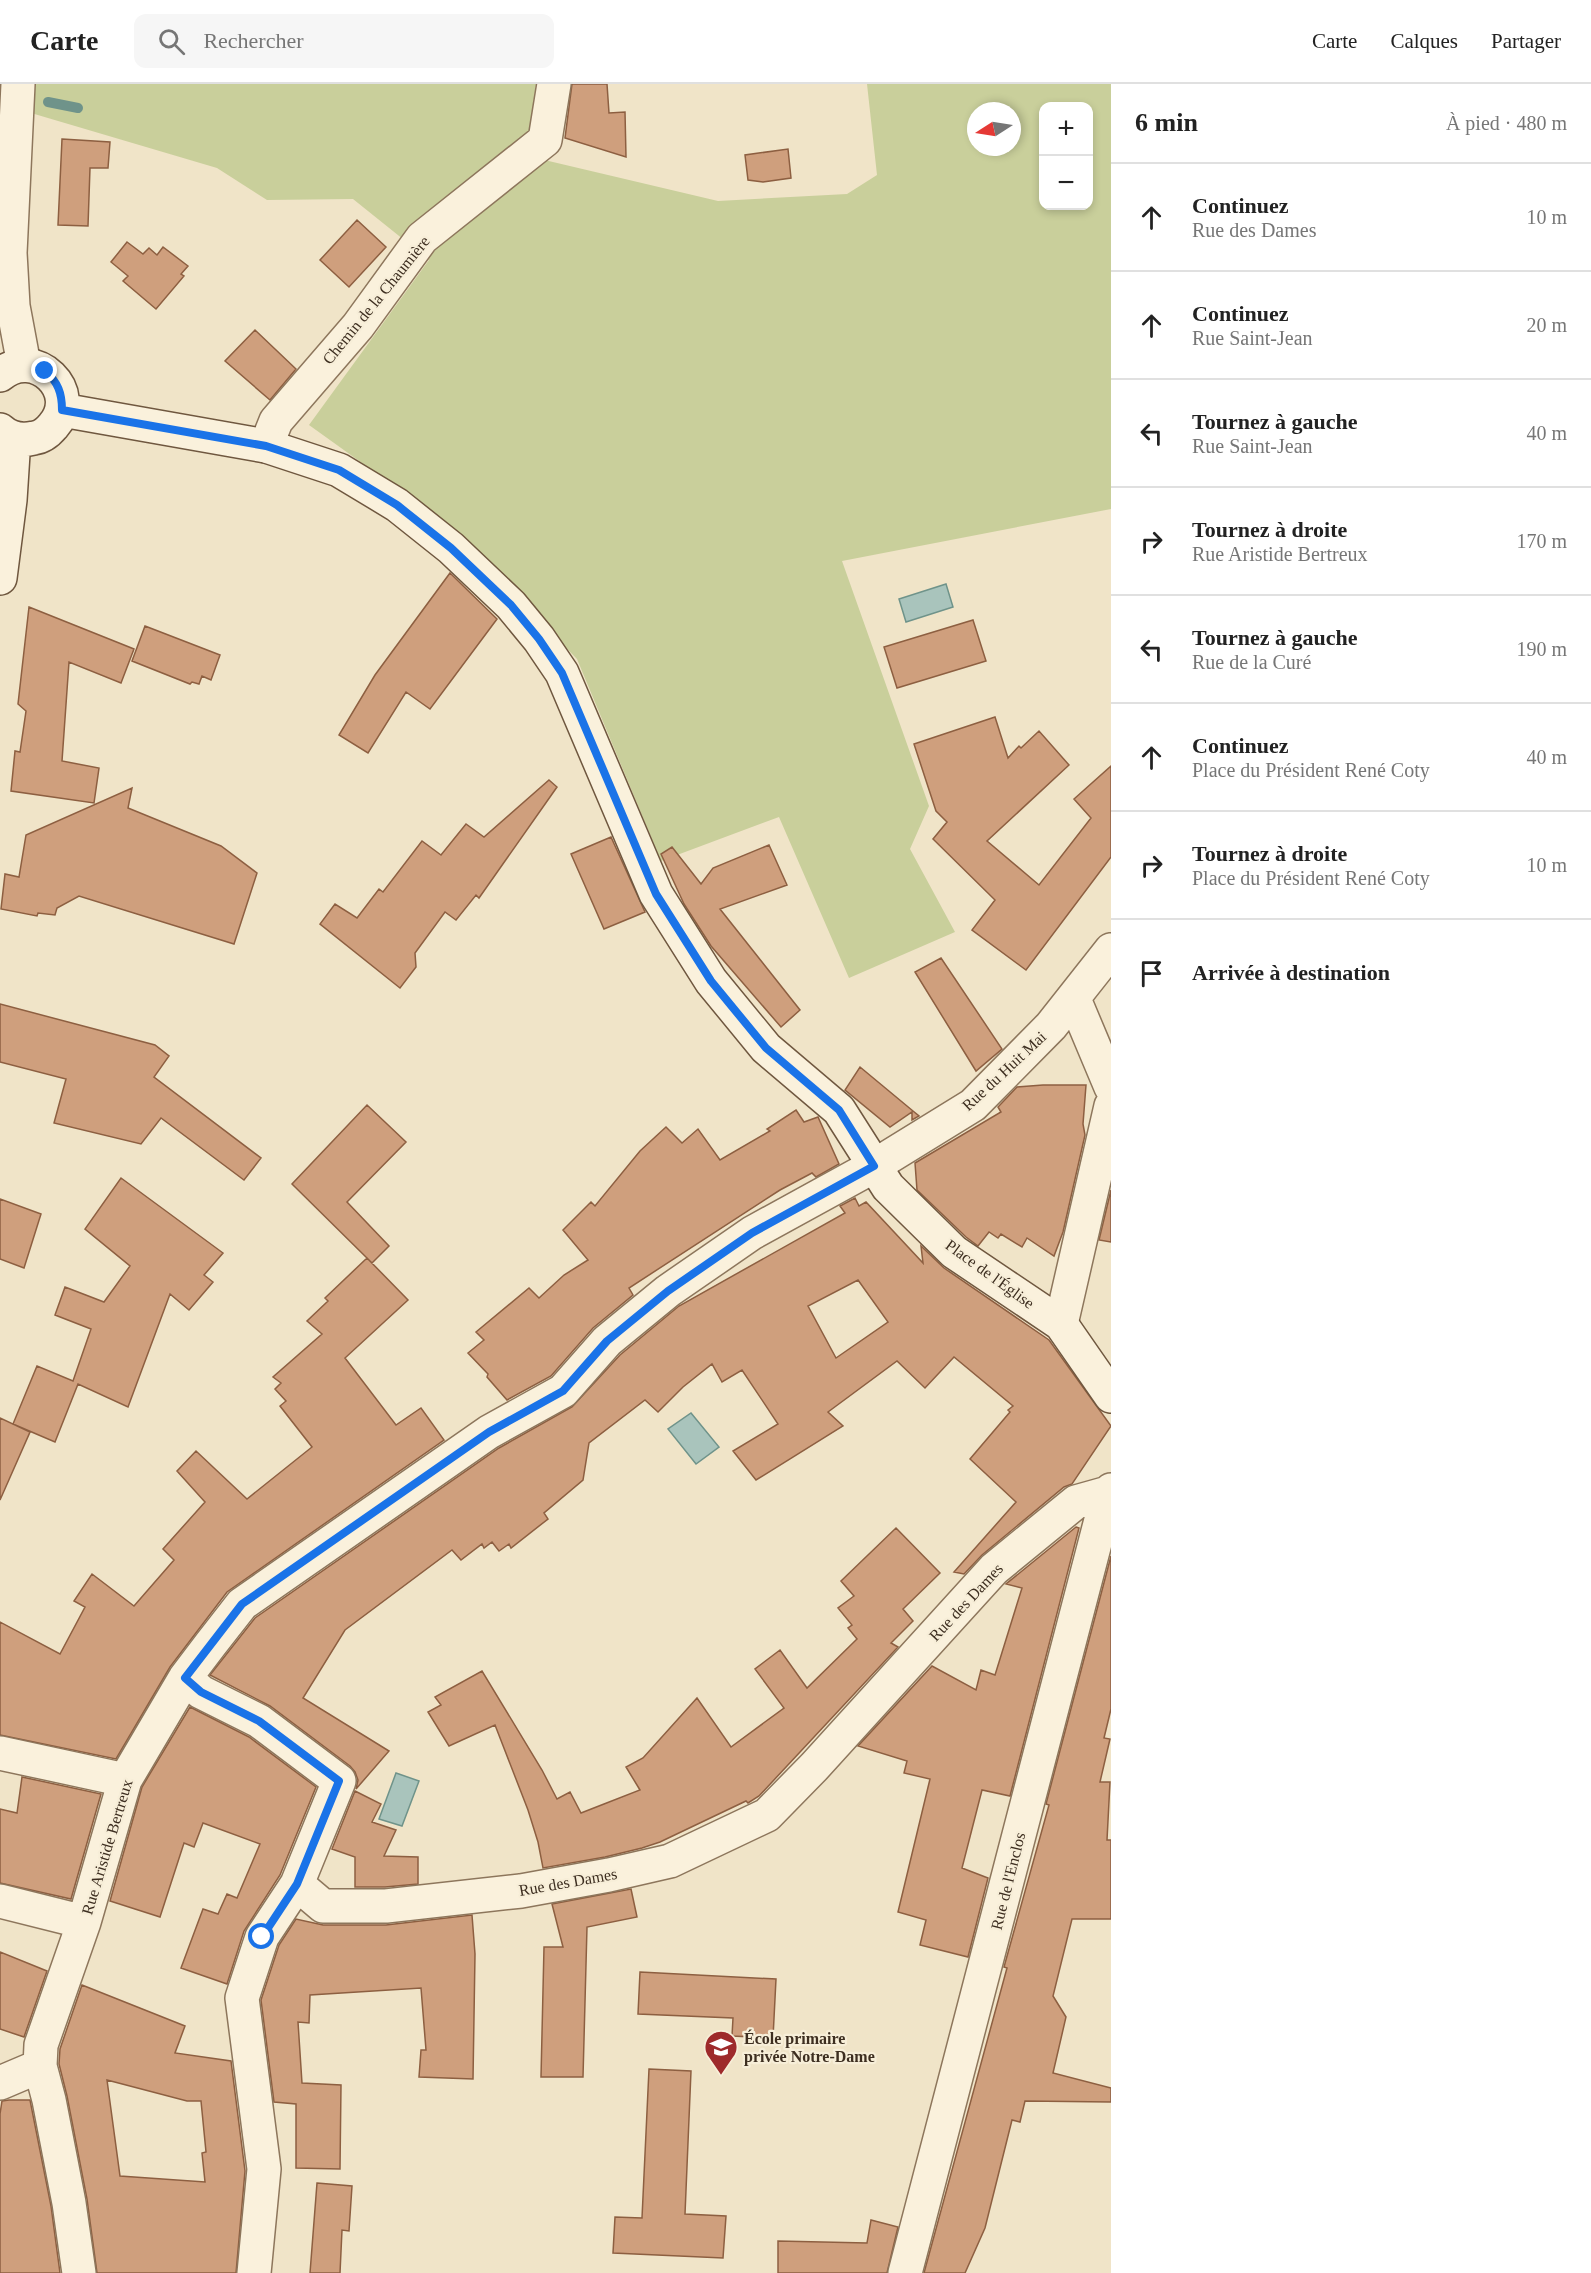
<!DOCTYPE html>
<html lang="fr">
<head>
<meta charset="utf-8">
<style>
  body { margin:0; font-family:Georgia,serif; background:#f6f6f6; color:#222 }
  .controls { position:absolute; right:18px; top:18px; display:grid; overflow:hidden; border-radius:12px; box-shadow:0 3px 9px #0003 }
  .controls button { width:54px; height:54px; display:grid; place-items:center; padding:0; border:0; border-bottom:2px solid #e0e0e0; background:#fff; color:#222; font:30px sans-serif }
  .compass { position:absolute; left:967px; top:18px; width:54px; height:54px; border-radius:50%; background:#fff; box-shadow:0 3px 9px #0003; rotate:258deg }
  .stop { position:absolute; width:18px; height:18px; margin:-14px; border:4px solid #1a73e8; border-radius:50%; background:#fff }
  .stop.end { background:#1a73e8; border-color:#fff; box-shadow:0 2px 6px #0008 }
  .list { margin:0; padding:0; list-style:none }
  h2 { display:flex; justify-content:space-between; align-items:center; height:78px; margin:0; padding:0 24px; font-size:26px }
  h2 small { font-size:20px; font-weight:400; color:#767676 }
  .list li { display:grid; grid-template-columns:39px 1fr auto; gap:18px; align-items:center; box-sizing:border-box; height:108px; padding:0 24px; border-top:2px solid #e0e0e0 }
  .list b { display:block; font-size:22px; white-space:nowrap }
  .list p { margin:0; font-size:20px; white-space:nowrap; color:#767676 }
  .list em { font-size:20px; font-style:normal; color:#767676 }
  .icon { flex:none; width:33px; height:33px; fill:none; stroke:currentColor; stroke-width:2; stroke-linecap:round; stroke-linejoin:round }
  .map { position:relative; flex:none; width:1111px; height:2189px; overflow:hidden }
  header { display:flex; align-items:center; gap:36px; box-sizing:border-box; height:84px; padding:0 30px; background:#fff; border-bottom:2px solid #e0e0e0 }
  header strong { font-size:28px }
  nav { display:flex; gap:33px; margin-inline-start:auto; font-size:21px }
  .search { width:420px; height:54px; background:#f6f6f6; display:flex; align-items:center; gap:15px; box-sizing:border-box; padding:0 21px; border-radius:12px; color:#767676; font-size:22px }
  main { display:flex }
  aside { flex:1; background:#fff }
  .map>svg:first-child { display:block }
  .green { fill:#c9cf9b; fill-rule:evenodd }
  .water { fill:#a9c4bc; stroke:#6f938a; stroke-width:1.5 }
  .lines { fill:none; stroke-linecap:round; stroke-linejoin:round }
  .stream { stroke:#6f938a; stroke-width:10 }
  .building { fill:#cf9f7d; stroke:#8d5f41; stroke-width:1.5; fill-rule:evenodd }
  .street-casing { stroke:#8d765c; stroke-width:36 }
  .secondary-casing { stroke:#6f573f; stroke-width:36 }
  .street { stroke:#faf1dc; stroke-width:33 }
  .secondary { stroke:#faf1dc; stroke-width:33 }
  .route { stroke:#1a73e8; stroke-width:8 }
  .labels { text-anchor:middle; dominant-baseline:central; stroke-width:4.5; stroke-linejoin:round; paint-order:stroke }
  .street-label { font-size:16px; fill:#3d2e20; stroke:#f7eed8 }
  .poi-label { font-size:16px; font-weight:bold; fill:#3d2e20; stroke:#f7eed8; text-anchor:start }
</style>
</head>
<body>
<header>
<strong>Carte</strong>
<div class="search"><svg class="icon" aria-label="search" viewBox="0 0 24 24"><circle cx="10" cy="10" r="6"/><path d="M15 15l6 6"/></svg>Rechercher</div>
<nav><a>Carte</a><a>Calques</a><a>Partager</a></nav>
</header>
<main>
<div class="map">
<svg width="1111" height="2189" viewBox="0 0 1111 2189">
  <rect width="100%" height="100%" fill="#f0e4c8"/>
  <path class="green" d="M 0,0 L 536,0 L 533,21 L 536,74 L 718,117 L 847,110 L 877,91 L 867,0 L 1111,0 L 1111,425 L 842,477 L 929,722 L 910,765 L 955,848 L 849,894 L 779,733 L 661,777 L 577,575 L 440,435 L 309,341 L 429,176 L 353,115 L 267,116 L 217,84 L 4,21 L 0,28 ZM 1044,22 L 1088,22 L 1088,122 L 1044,122 ZM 976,27 L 1012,27 L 1012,63 L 976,63 Z"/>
  <path class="water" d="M 946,500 L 953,523 L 906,538 L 899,515 Z
    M 691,1329 L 719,1363 L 696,1380 L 668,1345 Z
    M 396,1689 L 419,1697 L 402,1742 L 379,1735 Z"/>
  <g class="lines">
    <path class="stream" d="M 48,18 L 78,24"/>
  </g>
  <path class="building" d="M 572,0 L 607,0 L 609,29 L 625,28 L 626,73 L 565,54 Z
    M 62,55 L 110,58 L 108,84 L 90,84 L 88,142 L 58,141 Z
    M 788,65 L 791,94 L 763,98 L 748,96 L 745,71 Z
    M 357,136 L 386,163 L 349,203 L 320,176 Z
    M 127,158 L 143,170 L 149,164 L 157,171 L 163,163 L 188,182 L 181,190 L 184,192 L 156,225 L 123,197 L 128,192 L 111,178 Z
    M 255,246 L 296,285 L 270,316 L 225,277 Z
    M 450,489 L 497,535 L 430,625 L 406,608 L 368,669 L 339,651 L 375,591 Z
    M 29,523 L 134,565 L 121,599 L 69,578 L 62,677 L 99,684 L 94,719 L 11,707 L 15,667 L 20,668 L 26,627 L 18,620 Z
    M 973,536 L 986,577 L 897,604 L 884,563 Z
    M 145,542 L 220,571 L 211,596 L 202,592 L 199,600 L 192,598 L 190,600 L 132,577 Z
    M 995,633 L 1008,674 L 1019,662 L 1021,664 L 1039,647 L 1069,681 L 987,757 L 1039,801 L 1091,734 L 1074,715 L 1111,682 L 1111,773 L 1026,886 L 972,846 L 995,816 L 933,755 L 947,738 L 936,727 L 914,660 Z
    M 549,696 L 557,703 L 479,814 L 476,811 L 456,836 L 445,828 L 415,869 L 416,883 L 400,904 L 320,840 L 335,820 L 357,834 L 379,805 L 383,808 L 422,757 L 441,771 L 466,740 L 484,753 Z
    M 132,704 L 128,724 L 221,762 L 257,789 L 234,860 L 79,812 L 57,824 L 55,831 L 38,829 L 37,832 L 1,825 L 5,790 L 19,793 L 26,751 Z
    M 611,753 L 645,828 L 604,845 L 571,770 Z
    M 769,761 L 787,801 L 720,825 L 800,926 L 781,943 L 711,862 L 684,820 L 661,770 L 672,763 L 701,800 L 713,784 Z
    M 941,874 L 1002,965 L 976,987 L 915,888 Z
    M 0,920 L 155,961 L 169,972 L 154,993 L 261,1074 L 244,1096 L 161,1034 L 141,1060 L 54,1039 L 66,995 L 0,978 Z
    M 860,983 L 913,1027 L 919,1032 L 912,1036 L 912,1028 L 890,1043 L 845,1006 Z
    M 1043,1001 L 1086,1001 L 1083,1040 L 1085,1051 L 1063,1148 L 1054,1172 L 1027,1154 L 1022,1163 L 1001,1150 L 998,1154 L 989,1148 L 978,1162 L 966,1153 L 917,1106 L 915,1079 L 1001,1028 L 998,1023 L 1017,1003 Z
    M 367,1021 L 406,1058 L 347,1118 L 389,1162 L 372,1179 L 292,1100 Z
    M 796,1026 L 804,1038 L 818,1033 L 839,1080 L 816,1093 L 812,1089 L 780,1106 L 629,1204 L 633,1211 L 593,1244 L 551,1292 L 507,1316 L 487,1293 L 488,1290 L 468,1269 L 484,1256 L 476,1248 L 529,1204 L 539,1214 L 564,1191 L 588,1176 L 563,1146 L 591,1118 L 595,1122 L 640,1067 L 666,1043 L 682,1059 L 698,1045 L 720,1076 L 770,1047 L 767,1045 Z
    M 121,1094 L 223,1169 L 204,1191 L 213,1198 L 189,1226 L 170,1210 L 128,1323 L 78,1300 L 55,1358 L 13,1340 L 37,1282 L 73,1297 L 91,1245 L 55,1231 L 65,1203 L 104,1218 L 130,1182 L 85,1145 Z
    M 1111,1106 L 1111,1158 L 1099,1156 Z
    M 855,1114 L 859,1122 L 866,1118 L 923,1179 L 921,1162 L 944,1184 L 1049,1256 L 1111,1342 L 1072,1400 L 1064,1403 L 982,1471 L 964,1490 L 954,1488 L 1016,1418 L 970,1375 L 1010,1328 L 1008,1326 L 1013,1322 L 954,1273 L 925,1304 L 897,1277 L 828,1328 L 843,1342 L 756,1396 L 733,1367 L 778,1340 L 742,1286 L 722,1298 L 712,1280 L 683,1303 L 658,1328 L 645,1316 L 589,1359 L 583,1396 L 544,1429 L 548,1435 L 511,1464 L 509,1460 L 499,1467 L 492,1458 L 484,1464 L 482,1460 L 461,1476 L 452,1466 L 345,1546 L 303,1614 L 389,1667 L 356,1705 L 358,1696 L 355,1688 L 350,1682 L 270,1622 L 210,1591 L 255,1534 L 499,1364 L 572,1323 L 620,1271 L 679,1222 L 845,1129 L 840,1122 ZM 858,1196 L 888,1238 L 836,1274 L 808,1222 Z
    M 0,1115 L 41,1130 L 24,1184 L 0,1175 Z
    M 367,1174 L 408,1216 L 345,1274 L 396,1341 L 421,1324 L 444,1356 L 227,1508 L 170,1583 L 116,1675 L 0,1651 L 0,1538 L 60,1570 L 85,1523 L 74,1517 L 92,1490 L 134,1522 L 174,1476 L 163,1465 L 205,1418 L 177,1387 L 196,1367 L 247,1415 L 312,1363 L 280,1322 L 286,1317 L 275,1305 L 281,1299 L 273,1293 L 322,1250 L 307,1237 L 328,1217 L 325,1214 Z
    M 0,1334 L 30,1348 L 0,1416 Z
    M 1076,1443 L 1079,1444 L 1010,1712 L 982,1706 L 962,1784 L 988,1794 L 968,1873 L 920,1861 L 926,1836 L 898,1828 L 930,1695 L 904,1689 L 907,1677 L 858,1662 L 932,1582 L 976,1606 L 981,1586 L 995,1591 L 1022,1504 L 1006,1500 Z
    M 896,1444 L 940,1489 L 903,1525 L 913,1537 L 891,1559 L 898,1563 L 759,1712 L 748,1719 L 746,1717 L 660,1758 L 642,1764 L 605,1773 L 543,1784 L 538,1758 L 528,1726 L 495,1641 L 449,1662 L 428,1628 L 441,1621 L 435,1613 L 482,1587 L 542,1686 L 557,1715 L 570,1708 L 581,1729 L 604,1720 L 640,1706 L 626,1683 L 643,1674 L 697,1614 L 731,1663 L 784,1624 L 755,1585 L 780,1566 L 807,1604 L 857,1555 L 848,1544 L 852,1541 L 838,1524 L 854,1512 L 841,1497 Z
    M 1111,1472 L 1111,1625 L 1104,1654 L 1110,1655 L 1100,1698 L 1110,1698 L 1107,1756 L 1111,1756 L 1111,1835 L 1072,1835 L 1053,1912 L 1066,1933 L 1053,1989 L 1111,2004 L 1111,2018 L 1025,2017 L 1020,2038 L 1012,2036 L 985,2144 L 965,2189 L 924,2189 L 1007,1884 L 1004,1883 L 1049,1721 L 1046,1720 Z
    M 190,1623 L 249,1653 L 316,1703 L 280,1791 L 244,1847 L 227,1900 L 181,1884 L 203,1825 L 218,1830 L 227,1810 L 237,1814 L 260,1760 L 203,1739 L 194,1763 L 184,1759 L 160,1833 L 110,1817 L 142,1703 Z
    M 22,1693 L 101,1710 L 71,1815 L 0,1799 L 0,1725 L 17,1729 Z
    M 355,1707 L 381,1720 L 372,1738 L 396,1746 L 384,1772 L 418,1773 L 418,1800 L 385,1803 L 355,1803 L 355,1773 L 332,1765 Z
    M 631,1805 L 637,1833 L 587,1843 L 583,1993 L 541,1993 L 544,1863 L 563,1863 L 552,1820 Z
    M 472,1831 L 475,1870 L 473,1995 L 419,1993 L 421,1966 L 426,1966 L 421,1904 L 310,1911 L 309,1939 L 298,1938 L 302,1999 L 341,2001 L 340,2085 L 296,2084 L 296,2020 L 274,2018 L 261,1916 L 279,1861 L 296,1835 L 323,1841 L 386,1841 Z
    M 0,1868 L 47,1887 L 24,1953 L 0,1945 Z
    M 640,1888 L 776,1895 L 773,1954 L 732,1952 L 733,1934 L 638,1930 Z
    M 82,1901 L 185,1942 L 175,1969 L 231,1977 L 245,2087 L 236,2189 L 97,2189 L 87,2115 L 67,2012 L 59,1980 L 60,1965 ZM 107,1996 L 187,2017 L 201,2017 L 206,2068 L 202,2069 L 205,2098 L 120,2092 Z
    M 649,1985 L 691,1987 L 685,2130 L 726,2132 L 723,2174 L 613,2169 L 615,2133 L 642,2134 Z
    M 9,2016 L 30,2016 L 51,2122 L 60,2189 L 0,2189 L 0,2030 L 2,2017 Z
    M 317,2099 L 352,2102 L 349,2147 L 342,2146 L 340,2189 L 310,2189 Z
    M 871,2136 L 898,2143 L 887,2189 L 778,2189 L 778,2157 L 867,2159 Z"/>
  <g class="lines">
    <g class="street-casing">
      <path id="street" d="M 18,0 L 10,169 L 13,222 L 24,281
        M 266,362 L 276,337 L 358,242 L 422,154 L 545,56 L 554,0
        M 1074,915 L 1111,1003
        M 1061,1240 L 1111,1022
        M 185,1594 L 201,1608 L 259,1637 L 339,1697 L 297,1800
        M 0,1669 L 125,1696
        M 0,1817 L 84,1838
        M 0,1999 L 40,1982
        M 79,2189 L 69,2119 L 49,2016 L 40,1982 L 41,1961 L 84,1838 L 125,1696 L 185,1594 L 210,1561 L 242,1520 L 489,1348 L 563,1307 L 607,1257 L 668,1207 L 752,1149 L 874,1082 L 973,1021 L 1051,942 L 1111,866
        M 254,2189 L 264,2085 L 242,1914 L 262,1853 L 297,1800 L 323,1822 L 386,1822 L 521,1807 L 609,1791 L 670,1777 L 767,1731 L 814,1683 L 994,1485 L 1076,1418 L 1108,1409
        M 905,2189 L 1108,1409 L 1111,1406"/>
    </g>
    <g class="secondary-casing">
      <path id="secondary" d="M 0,291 C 35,261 83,308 53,342 C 48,348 42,353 34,354 C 22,357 10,355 0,346
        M 62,326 L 266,362 L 339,386 L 397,421 L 451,464 L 511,521 L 539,555 L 562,589 L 656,810 L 711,897 L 766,964 L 839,1026 L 888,1103 L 954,1168 L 1061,1240 L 1111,1312
        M 0,494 L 10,416 L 14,354"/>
    </g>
    <use href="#street" class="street"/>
    <use href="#secondary" class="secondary"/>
  </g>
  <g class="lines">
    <path class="route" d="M 45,287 C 58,298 62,309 62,326 L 266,362 L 339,386 L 397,421 L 451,464 L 511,521 L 539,555 L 562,589 L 656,810 L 711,897 L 766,964 L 839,1026 L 874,1082 L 752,1149 L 668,1207 L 607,1257 L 563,1307 L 489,1348 L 242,1520 L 185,1594 L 201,1608 L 259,1637 L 339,1697 L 297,1800 L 262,1853"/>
  </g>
  <defs>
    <g id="school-pin" transform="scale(1.725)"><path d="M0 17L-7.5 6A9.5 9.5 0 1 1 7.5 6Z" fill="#9e2a2b" stroke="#f7eed8"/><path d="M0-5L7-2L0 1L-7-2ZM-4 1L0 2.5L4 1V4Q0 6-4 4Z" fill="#fff"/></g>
  </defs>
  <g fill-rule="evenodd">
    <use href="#school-pin" x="721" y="1963"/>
  </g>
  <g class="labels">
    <g class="street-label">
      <text transform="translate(376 216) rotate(-51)">Chemin de la Chaumière</text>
      <text transform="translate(1004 987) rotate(-43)">Rue du Huit Mai</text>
      <text transform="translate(990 1190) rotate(36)">Place de l'Église</text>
      <text transform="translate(966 1518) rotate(-47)">Rue des Dames</text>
      <text transform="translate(107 1763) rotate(-73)">Rue Aristide Bertreux</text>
      <text transform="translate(1008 1797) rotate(-76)">Rue de l'Enclos</text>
      <text transform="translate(568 1798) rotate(-10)">Rue des Dames</text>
    </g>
    <g class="poi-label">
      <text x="744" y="1954">École primaire<tspan x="744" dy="18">privée Notre-Dame</tspan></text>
    </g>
  </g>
</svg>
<div class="controls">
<button>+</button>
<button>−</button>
</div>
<svg class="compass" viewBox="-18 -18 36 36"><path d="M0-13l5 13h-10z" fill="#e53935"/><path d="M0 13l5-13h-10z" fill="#767676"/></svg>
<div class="stop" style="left:262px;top:1853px"></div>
<div class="stop end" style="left:45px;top:287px"></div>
</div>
<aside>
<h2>6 min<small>À pied · 480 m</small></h2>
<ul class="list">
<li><svg class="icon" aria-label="ahead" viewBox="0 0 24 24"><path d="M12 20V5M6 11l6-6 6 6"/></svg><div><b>Continuez</b><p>Rue des Dames</p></div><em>10 m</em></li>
<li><svg class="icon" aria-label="ahead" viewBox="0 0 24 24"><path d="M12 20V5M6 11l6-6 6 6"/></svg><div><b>Continuez</b><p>Rue Saint-Jean</p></div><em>20 m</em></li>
<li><svg class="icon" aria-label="left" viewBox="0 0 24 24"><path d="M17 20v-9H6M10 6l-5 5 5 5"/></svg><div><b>Tournez à gauche</b><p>Rue Saint-Jean</p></div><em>40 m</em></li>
<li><svg class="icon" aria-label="right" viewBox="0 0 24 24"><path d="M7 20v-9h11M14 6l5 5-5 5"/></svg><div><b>Tournez à droite</b><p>Rue Aristide Bertreux</p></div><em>170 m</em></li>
<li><svg class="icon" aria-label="left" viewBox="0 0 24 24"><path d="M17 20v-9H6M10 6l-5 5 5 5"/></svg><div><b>Tournez à gauche</b><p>Rue de la Curé</p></div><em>190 m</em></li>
<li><svg class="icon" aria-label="ahead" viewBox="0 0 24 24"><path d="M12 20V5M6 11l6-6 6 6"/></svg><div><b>Continuez</b><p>Place du Président René Coty</p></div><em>40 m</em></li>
<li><svg class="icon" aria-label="right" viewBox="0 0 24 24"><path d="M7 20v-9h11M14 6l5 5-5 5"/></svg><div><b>Tournez à droite</b><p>Place du Président René Coty</p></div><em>10 m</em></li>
<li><svg class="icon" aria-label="arrive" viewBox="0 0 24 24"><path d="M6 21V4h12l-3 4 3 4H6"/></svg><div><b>Arrivée à destination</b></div></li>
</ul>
</aside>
</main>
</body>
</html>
